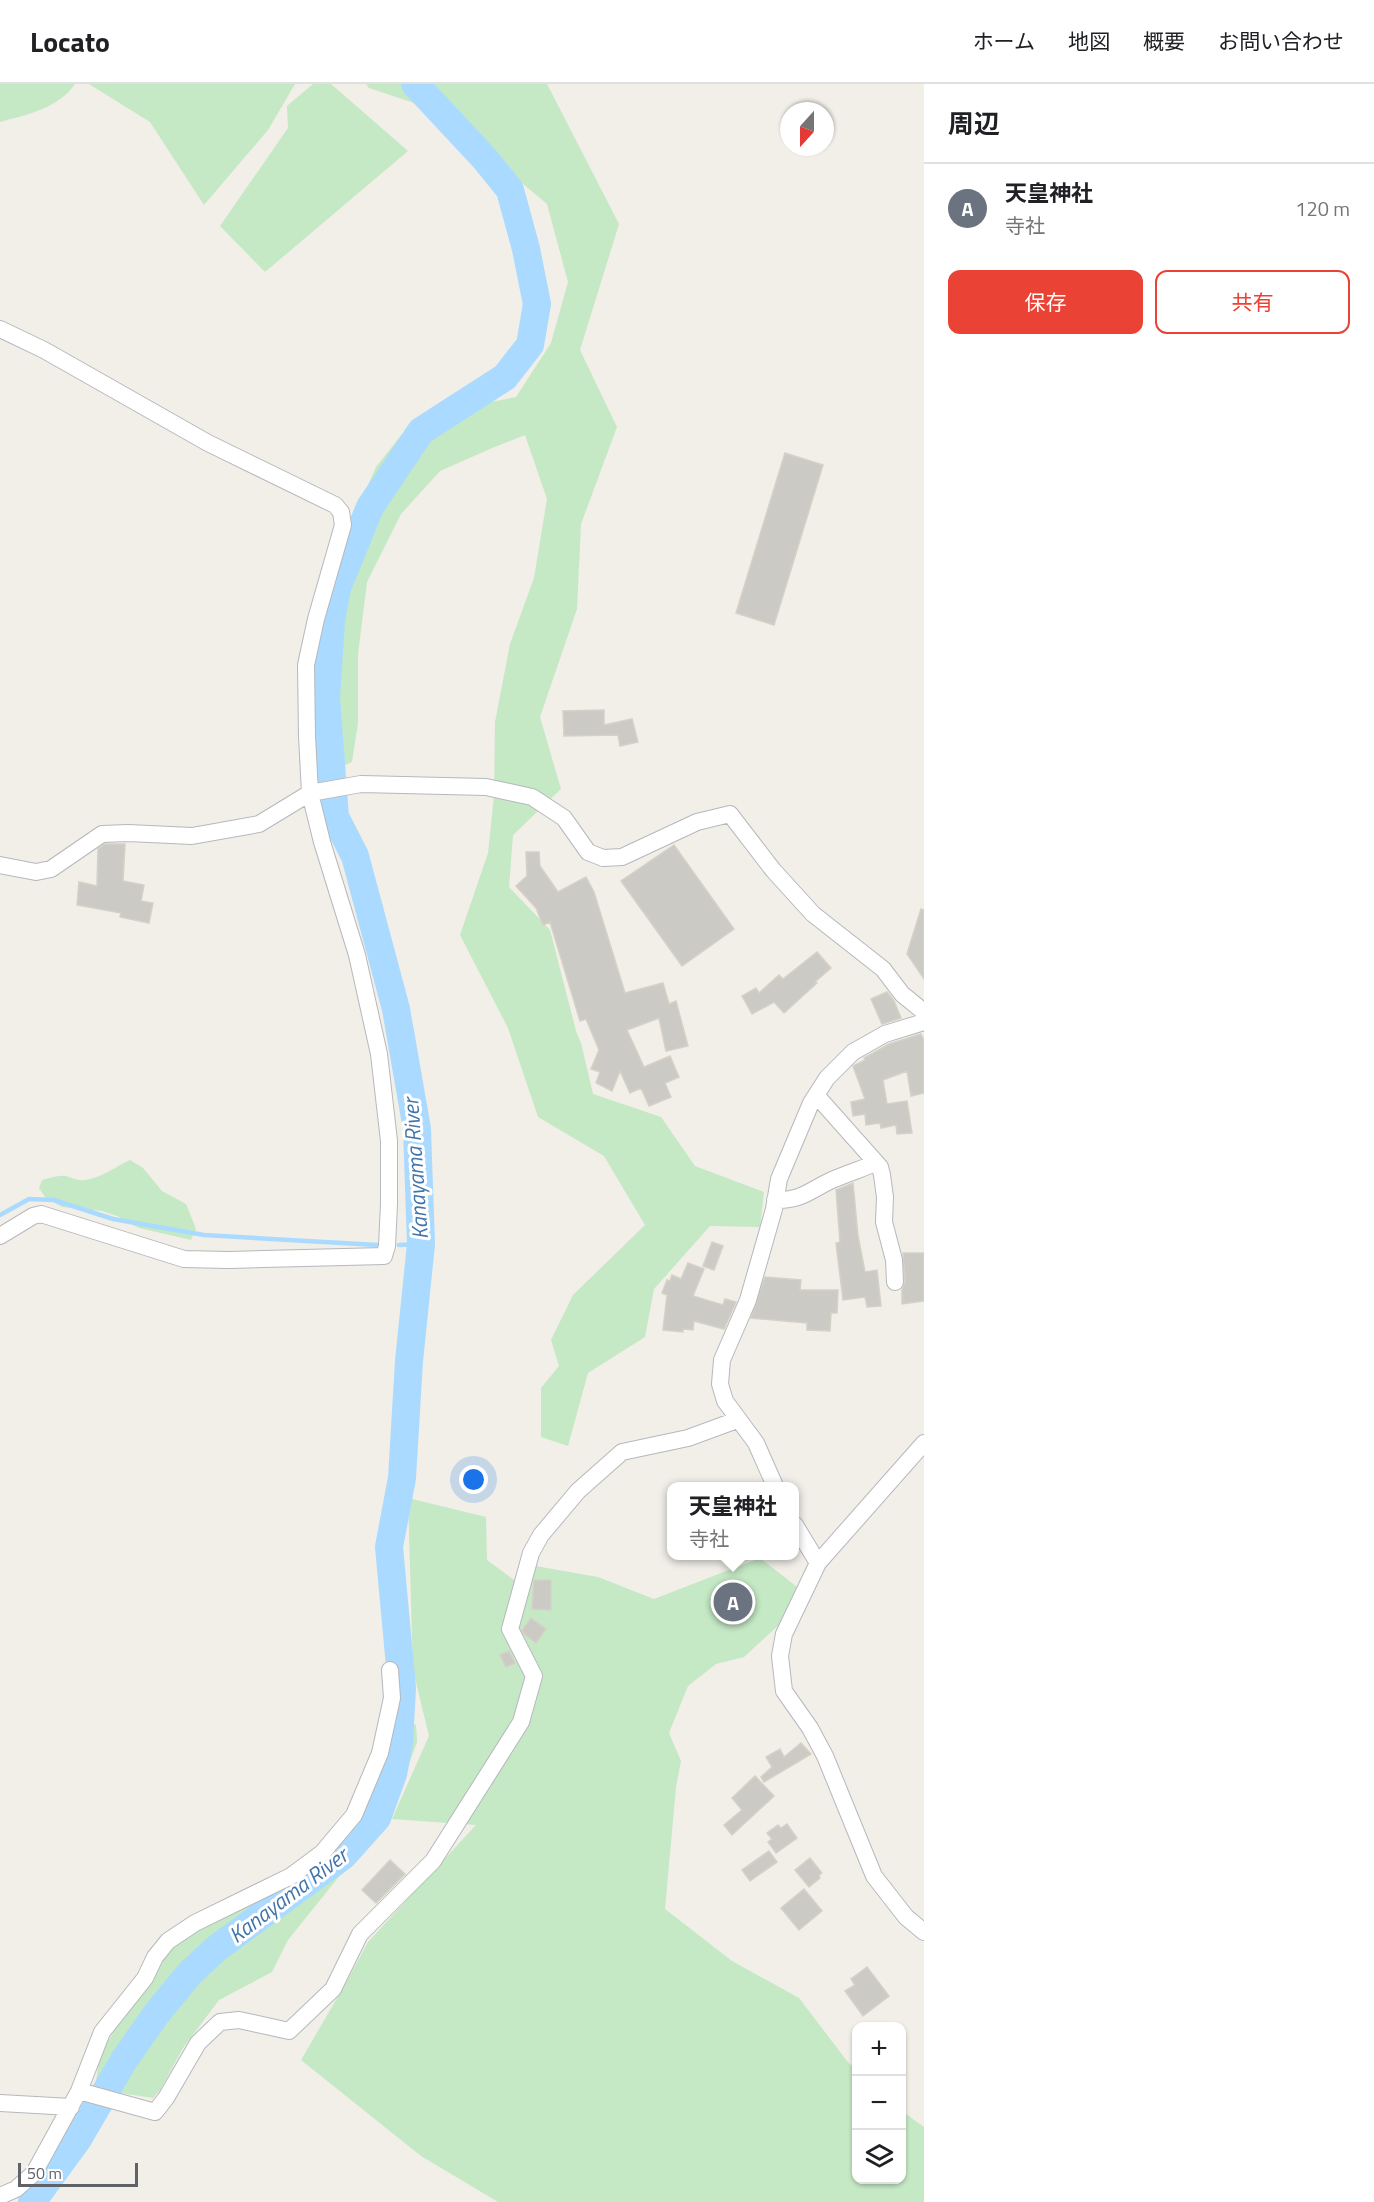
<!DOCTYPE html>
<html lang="ja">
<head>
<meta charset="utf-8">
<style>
  body { margin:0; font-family:"Titillium Web","Noto Sans JP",sans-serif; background:#f2f2f2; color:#202124 }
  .controls { position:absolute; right:18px; bottom:18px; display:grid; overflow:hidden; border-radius:12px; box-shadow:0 2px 4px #0004 }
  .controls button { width:54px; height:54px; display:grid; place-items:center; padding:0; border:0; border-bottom:2px solid #e0e0e0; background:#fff; color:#202124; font:30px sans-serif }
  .compass { position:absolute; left:780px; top:18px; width:54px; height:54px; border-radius:50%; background:#fff; box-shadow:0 2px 4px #0004; rotate:201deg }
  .scale { position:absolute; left:18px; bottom:15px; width:120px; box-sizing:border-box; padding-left:6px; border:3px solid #5f6368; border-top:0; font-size:16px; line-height:21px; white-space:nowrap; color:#5f6368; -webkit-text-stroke:4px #fff; paint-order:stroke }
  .you { position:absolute; left:474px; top:1396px; width:21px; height:21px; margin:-15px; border:4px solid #fff; border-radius:50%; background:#1a73e8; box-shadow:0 0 0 9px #1a73e833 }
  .badge { display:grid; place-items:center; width:39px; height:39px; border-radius:50%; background:#ea4335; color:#fff; font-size:20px; font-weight:700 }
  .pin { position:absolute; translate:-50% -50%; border:3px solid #fff; box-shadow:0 2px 6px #0006 }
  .popup { position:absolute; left:667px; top:1398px; width:132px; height:78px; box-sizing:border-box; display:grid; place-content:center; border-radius:12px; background:#fff; filter:drop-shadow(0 2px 4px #0005); font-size:20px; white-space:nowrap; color:#757577 }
  .popup b { font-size:22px; color:#202124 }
  .popup::after { content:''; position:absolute; left:50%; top:100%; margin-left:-12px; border:12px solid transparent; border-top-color:#fff }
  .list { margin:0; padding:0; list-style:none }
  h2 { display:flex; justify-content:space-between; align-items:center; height:78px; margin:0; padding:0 24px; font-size:26px }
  h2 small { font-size:20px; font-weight:400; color:#757577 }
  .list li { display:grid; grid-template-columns:39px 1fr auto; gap:18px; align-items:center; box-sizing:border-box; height:90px; padding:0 24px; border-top:2px solid #e0e0e0 }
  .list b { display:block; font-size:22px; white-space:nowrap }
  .list p { margin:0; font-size:20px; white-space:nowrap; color:#757577 }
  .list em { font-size:20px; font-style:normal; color:#757577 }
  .actions { display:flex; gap:12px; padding:18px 24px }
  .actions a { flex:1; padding:14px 0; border:2px solid #ea4335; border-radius:12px; text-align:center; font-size:21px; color:#ea4335 }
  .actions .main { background:#ea4335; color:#fff }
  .icon { flex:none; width:33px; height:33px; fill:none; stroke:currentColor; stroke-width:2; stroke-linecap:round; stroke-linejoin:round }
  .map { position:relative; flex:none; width:924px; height:2118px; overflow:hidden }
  header { display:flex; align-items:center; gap:36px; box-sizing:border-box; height:84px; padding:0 30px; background:#fff; border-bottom:2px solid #e0e0e0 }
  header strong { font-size:28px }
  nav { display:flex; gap:33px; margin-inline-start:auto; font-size:21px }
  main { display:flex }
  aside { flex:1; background:#fff }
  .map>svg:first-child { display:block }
  .green { fill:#c5e8c5 }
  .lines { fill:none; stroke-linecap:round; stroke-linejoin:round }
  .stream { stroke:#aadaff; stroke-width:4.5 }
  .river { stroke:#aadaff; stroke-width:28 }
  .building { fill:#cccac5; stroke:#d6d1c6; stroke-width:1.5 }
  .minor-casing { stroke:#b5b8bc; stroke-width:18 }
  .minor { stroke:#fff; stroke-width:16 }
  .labels { text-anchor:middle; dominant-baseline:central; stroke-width:6; stroke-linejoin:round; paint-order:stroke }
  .water-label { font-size:22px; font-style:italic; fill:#4174aa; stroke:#fff }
</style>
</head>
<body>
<header>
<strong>Locato</strong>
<nav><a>ホーム</a><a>地図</a><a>概要</a><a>お問い合わせ</a></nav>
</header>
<main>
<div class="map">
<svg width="924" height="2118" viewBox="0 0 924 2118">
  <rect width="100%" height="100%" fill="#f1efe8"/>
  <path class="green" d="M 0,0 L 75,0 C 59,24 26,31 0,38 Z
    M 89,0 L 295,0 L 268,46 L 204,121 L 150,38 Z
    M 313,0 L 331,0 L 408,67 L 265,188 L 220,142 L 288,44 L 287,22 Z
    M 366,0 L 547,0 L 619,140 L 580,266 L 617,343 L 581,440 L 577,525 L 540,633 L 561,705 L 513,751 L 509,803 L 550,846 L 576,947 L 581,959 L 593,1010 L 661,1033 L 695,1082 L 764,1108 L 760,1143 L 710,1142 L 654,1205 L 645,1253 L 588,1289 L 568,1362 L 541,1353 L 541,1304 L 559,1282 L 551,1256 L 573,1211 L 645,1141 L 604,1072 L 538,1033 L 508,944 L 460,851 L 488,769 L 494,712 L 495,638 L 510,560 L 534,494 L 547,415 L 525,351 L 492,364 L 440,387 L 401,430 L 367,498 L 358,570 L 358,639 L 352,678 L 322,691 L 315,621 L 318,577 L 323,538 L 335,488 L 353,436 L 376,383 L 402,350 L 445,343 L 458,332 L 486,319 L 516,313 L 551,259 L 568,198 L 547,120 L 435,26 L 369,4 Z
    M 130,1076 L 143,1084 L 162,1107 L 186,1120 L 196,1145 L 191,1156 L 139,1144 L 117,1132 L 102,1127 L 62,1123 L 45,1113 L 39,1104 L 42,1096 C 50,1094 58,1091 66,1092 C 73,1094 77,1097 85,1096 C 101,1094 115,1083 130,1076 Z
    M 408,1414 L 486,1433 L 487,1476 L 514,1496 L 524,1480 L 598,1493 L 654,1515 L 760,1474 L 801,1506 L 783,1537 L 744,1573 L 716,1580 L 688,1602 L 669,1649 L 681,1677 L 676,1703 L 665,1825 L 732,1877 L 799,1914 L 847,1977 L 856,1986 L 856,2096 L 902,2096 L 902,2027 L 924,2043 L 924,2118 L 498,2118 L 421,2072 L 301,1976 L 347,1897 L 368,1858 L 476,1741 L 392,1735 L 429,1652 L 413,1586 Z
    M 416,1640 L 417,1658 L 403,1696 L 378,1744 L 288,1856 L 272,1888 L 219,1916 L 183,1964 L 160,2006 L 153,2014 L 120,2009 L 96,1999 L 99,1971 L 122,1935 L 151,1899 L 167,1870 L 198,1844 L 303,1794 L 333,1768 L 358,1745 L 376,1707 L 387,1671 L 406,1647 Z"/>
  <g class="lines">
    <path class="stream" d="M 0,1131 L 29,1115 L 54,1116 L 113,1135 L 204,1151 L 377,1161
      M 399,1161 L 421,1160"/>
    <path class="river" d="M 32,2118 L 78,2055 L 124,1976 L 157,1929 L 190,1889 L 217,1864 L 343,1772 L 377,1734 L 393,1690 L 399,1659 L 402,1604 L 389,1463 L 402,1394 L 409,1277 L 421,1160 L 417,1045 L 396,925 L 355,772 L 335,733 L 326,614 L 331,537 L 337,504 L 370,423 L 421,347 L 505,293 L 530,261 L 537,220 L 526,165 L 510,106 L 485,75 L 415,0"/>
  </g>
  <path class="building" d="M 785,369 L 823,381 L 774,541 L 736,529 Z
    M 604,626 L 604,641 L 632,635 L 638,658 L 620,662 L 618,651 L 564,652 L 563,627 Z
    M 105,760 L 125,760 L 123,797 L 144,801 L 141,817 L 153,819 L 149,839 L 120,833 L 121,829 L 77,821 L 79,798 L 97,802 L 98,765 Z
    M 674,761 L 734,845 L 682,882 L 621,797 Z
    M 526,768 L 539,768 L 540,782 L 558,808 L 586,793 L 594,808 L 625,909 L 663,899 L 669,920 L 676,917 L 688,962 L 666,967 L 659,934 L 627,946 L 644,983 L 670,972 L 679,993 L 665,999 L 671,1013 L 649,1022 L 641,1004 L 630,1009 L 620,987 L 612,1007 L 596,999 L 600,988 L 591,985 L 599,966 L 586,935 L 580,937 L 550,838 L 543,841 L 536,824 L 516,802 L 527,792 Z
    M 921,825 L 924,826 L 924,895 L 907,870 Z
    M 817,868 L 831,884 L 815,898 L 817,899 L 784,929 L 774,918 L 752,930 L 742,912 L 756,904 L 759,909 L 779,891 L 783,895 Z
    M 887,908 L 894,917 L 901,934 L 882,940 L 871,915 Z
    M 921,950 L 924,956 L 924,1009 L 911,1012 L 907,987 L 883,996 L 887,1020 L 907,1017 L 912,1049 L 897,1050 L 896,1041 L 881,1044 L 880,1039 L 866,1041 L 865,1030 L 853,1032 L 851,1018 L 865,1015 L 853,982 L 865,976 L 864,974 L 889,960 Z
    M 853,1099 L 858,1152 L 865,1188 L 877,1186 L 881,1222 L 867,1223 L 865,1213 L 843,1216 L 836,1159 L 840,1158 L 836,1106 Z
    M 712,1158 L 723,1162 L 714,1186 L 703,1182 Z
    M 903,1169 L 924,1169 L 924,1217 L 902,1220 L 902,1206 L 905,1198 Z
    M 688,1179 L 704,1185 L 693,1212 L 723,1221 L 725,1215 L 736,1218 L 724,1245 L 694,1237 L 693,1246 L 683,1245 L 683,1248 L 663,1246 L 667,1211 L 662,1209 L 667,1196 L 670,1197 L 672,1191 L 681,1195 Z
    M 765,1193 L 801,1196 L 800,1206 L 838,1206 L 837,1229 L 831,1229 L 830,1247 L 807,1246 L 807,1239 L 751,1234 Z
    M 534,1496 L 551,1496 L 551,1526 L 532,1525 Z
    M 531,1534 L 546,1545 L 536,1559 L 524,1550 L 522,1546 Z
    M 509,1567 L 515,1579 L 506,1583 L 500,1571 Z
    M 801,1659 L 811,1670 L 764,1698 L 761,1693 L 772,1683 L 766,1673 L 780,1665 L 784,1673 Z
    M 755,1692 L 774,1712 L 732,1751 L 724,1741 L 742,1726 L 732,1714 Z
    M 787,1740 L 797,1754 L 776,1769 L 768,1758 L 772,1755 L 767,1749 L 778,1741 L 781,1744 Z
    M 769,1767 L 777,1778 L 750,1797 L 742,1786 Z
    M 810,1774 L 822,1789 L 819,1791 L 820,1794 L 809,1803 L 795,1786 Z
    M 390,1776 L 405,1790 L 376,1819 L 362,1806 Z
    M 804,1805 L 822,1827 L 799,1846 L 781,1824 Z
    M 867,1883 L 889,1912 L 863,1932 L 845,1907 L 855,1901 L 851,1895 Z"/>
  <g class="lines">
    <g class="minor-casing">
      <path id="minor" d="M 0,245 L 44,266 L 208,359 L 335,421 L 341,428 L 343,441 L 316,535 L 306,581 L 307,652 L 310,709 L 322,758 L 357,871 L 379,970 L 389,1057 L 389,1120 L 387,1162 L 384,1172 L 229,1176 L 184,1175 L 41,1130 L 33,1132 L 0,1152
        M 0,781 L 36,788 L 51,785 L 102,750 L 128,749 L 192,752 L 259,740 L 310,709 L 361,700 L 486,703 L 532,713 L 564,734 L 588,768 L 603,774 L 622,773 L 697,738 L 730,730 L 773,786 L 813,830 L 883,885 L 902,910 L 924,928
        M 816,1011 L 880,1083 L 882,1091 L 885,1113 L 884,1138 L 894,1176 L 895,1198
        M 775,1116 C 802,1117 810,1106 832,1096 C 846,1090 861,1085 876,1079
        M 924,1359 L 818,1479 L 784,1550 L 780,1572 L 784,1607 L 810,1644 L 825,1672 L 874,1792 L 906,1833 L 924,1848
        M 775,1402 L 756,1359 L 725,1317 L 720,1300 L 722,1276 L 748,1216 L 774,1125 L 779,1095 L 811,1019 L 827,994 L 853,968 L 885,950 L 924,938
        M 795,1441 L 818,1479
        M 79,2007 L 155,2028 L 166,2014 L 198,1959 L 220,1938 L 239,1936 L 289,1947 L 333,1905 L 360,1850 L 433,1777 L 521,1638 L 534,1592 L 510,1545 L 531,1469 L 541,1451 L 578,1407 L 622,1368 L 688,1354 L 737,1336
        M 0,2019 L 71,2023
        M 0,2112 L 16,2105 L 34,2089 L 79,2007 L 102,1948 L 145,1894 L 155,1873 L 168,1857 L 195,1839 L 291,1792 L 322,1769 L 354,1731 L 380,1669 L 392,1614 L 390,1586"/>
    </g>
    <use href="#minor" class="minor"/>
  </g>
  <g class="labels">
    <g class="water-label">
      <text transform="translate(415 1085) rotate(-94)">Kanayama River</text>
      <text transform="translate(288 1811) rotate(-37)">Kanayama River</text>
    </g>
  </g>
</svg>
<div class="controls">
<button>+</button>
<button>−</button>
<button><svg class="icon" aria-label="layers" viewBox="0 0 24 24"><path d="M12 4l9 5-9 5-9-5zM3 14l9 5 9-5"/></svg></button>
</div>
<svg class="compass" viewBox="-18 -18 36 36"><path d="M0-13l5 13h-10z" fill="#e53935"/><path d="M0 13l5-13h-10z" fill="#757577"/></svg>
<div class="scale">50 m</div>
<div class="you"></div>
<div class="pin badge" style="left:733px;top:1518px;background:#6b7280">A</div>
<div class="popup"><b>天皇神社</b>寺社</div>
</div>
<aside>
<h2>周辺<small></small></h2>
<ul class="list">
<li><span class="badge" style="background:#6b7280">A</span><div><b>天皇神社</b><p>寺社</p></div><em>120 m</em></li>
</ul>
<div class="actions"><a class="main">保存</a><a>共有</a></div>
</aside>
</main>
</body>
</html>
